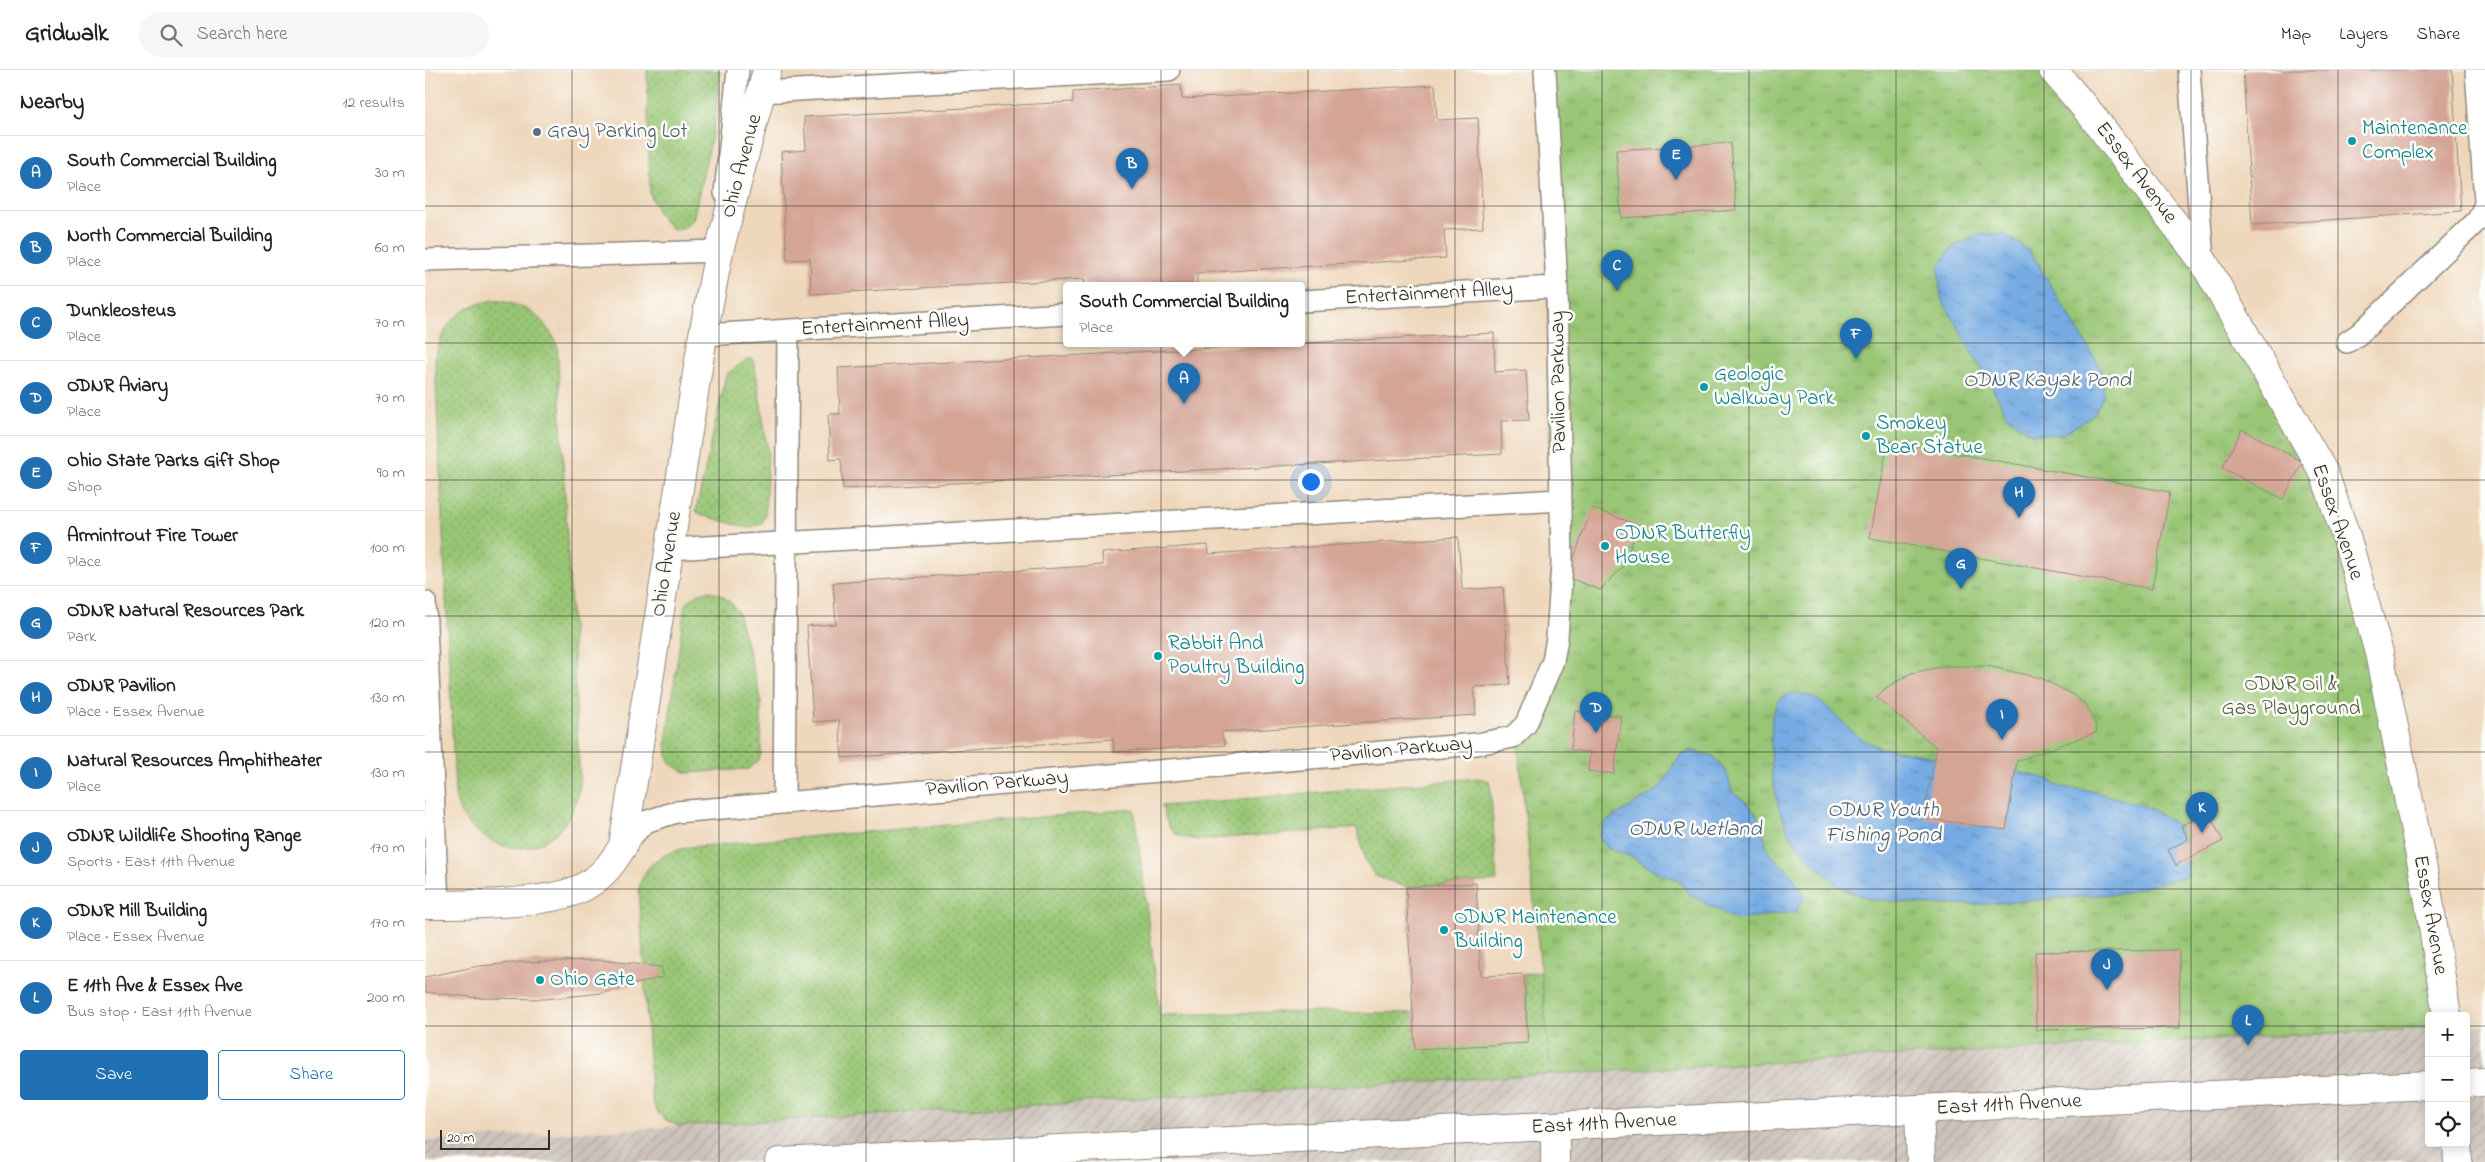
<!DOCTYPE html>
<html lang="en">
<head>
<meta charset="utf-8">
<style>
  body { margin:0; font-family:"Indie Flower",sans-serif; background:#f6f6f6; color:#202124 }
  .controls { position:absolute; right:15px; bottom:15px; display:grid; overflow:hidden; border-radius:5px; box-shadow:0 2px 12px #0003 }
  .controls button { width:45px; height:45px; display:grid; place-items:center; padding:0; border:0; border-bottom:1px solid #e0e0e0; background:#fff; color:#202124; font:25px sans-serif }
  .scale { position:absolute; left:15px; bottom:12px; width:110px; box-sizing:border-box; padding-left:5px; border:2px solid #2b2b2b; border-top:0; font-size:14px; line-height:18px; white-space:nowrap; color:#2b2b2b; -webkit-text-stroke:4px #fdfcf7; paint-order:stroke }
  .you { position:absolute; left:885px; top:411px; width:18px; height:18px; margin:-12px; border:4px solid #fff; border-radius:50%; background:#1a73e8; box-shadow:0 0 0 8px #1a73e833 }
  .badge { display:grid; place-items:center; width:32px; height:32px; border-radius:50%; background:#1f6fb2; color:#fff; font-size:16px; font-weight:700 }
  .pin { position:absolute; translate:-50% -41px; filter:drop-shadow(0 1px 2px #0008) }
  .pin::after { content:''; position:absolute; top:26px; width:18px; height:15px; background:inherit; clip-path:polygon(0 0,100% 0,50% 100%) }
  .popup { position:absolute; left:638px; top:212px; width:242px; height:65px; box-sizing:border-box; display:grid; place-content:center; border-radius:5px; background:#fff; filter:drop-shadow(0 1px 4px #0005); font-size:16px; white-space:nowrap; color:#757577 }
  .popup b { font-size:19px; color:#202124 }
  .popup::after { content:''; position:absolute; left:50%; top:100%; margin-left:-10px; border:10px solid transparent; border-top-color:#fff }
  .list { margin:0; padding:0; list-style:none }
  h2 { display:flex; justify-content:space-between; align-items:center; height:65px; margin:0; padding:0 20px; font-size:21px }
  h2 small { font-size:16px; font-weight:400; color:#757577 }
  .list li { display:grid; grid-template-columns:32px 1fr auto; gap:15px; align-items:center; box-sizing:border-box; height:75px; padding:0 20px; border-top:1px solid #e0e0e0 }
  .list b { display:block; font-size:19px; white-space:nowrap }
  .list p { margin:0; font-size:16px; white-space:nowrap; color:#757577 }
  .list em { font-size:16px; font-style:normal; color:#757577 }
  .actions { display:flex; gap:10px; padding:15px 20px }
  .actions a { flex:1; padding:11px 0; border:1px solid #1f6fb2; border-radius:5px; text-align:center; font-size:18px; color:#1f6fb2 }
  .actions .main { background:#1f6fb2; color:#fff }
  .icon { flex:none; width:28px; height:28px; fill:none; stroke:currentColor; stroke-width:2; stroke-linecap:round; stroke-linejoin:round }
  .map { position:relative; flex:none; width:2060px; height:1092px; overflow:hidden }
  header { display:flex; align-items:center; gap:30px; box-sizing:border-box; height:70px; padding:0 25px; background:#fff; border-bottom:1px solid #e0e0e0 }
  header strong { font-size:24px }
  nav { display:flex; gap:28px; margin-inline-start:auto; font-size:18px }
  .search { width:350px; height:45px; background:#f6f6f6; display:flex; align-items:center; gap:12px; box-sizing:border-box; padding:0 18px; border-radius:28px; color:#757577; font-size:19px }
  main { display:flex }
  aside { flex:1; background:#fff }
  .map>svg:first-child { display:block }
  .built { fill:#eed7bb; fill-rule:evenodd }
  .industrial { fill:url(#industrial-furrows) }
  .grass { fill:url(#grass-dots); stroke:#627850 }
  .park { fill:url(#park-tufts); stroke:#627850 }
  .water { fill:url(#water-ripples); stroke:#506b87 }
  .building { fill:#d4a495 }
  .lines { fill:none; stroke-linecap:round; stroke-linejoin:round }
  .lane-casing { stroke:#91887c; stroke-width:24 }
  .street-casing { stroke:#91887c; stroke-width:30 }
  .secondary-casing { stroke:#91887c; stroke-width:30 }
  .lane { stroke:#fff; stroke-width:21 }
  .street { stroke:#fff; stroke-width:28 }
  .secondary { stroke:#fff; stroke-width:28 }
  .grid { fill:none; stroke:#2b2b2b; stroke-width:1; stroke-opacity:0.55 }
  .service-dot { fill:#5c6f8a; stroke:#fdfcf7; stroke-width:2 }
  .culture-dot { fill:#0f9aa8; stroke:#fdfcf7; stroke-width:2 }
  .labels { text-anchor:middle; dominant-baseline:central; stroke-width:5; stroke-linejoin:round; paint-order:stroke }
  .culture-label { font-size:21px; fill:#0d838f; stroke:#fdfcf7; text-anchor:start }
  .service-label { font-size:21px; fill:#4e5e75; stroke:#fdfcf7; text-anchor:start }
  .street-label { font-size:21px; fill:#2b2b2b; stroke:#fdfcf7 }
  .park-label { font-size:21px; fill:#4c5a41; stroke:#fdfcf7 }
  .water-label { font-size:22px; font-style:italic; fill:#495e75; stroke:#fdfcf7 }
</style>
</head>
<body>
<header>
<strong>Gridwalk</strong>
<div class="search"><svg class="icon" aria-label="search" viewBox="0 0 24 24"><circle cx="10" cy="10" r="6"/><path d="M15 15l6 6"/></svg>Search here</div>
<nav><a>Map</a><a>Layers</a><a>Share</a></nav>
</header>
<main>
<aside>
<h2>Nearby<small>12 results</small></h2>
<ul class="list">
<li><span class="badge">A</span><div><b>South Commercial Building</b><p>Place</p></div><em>30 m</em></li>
<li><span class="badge">B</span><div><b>North Commercial Building</b><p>Place</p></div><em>60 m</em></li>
<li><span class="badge">C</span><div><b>Dunkleosteus</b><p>Place</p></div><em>70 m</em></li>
<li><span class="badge">D</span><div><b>ODNR Aviary</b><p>Place</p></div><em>70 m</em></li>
<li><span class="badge">E</span><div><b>Ohio State Parks Gift Shop</b><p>Shop</p></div><em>90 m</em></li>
<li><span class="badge">F</span><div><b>Armintrout Fire Tower</b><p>Place</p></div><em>100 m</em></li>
<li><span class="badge">G</span><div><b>ODNR Natural Resources Park</b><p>Park</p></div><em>120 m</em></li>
<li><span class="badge">H</span><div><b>ODNR Pavilion</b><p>Place · Essex Avenue</p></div><em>130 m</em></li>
<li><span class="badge">I</span><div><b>Natural Resources Amphitheater</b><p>Place</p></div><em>130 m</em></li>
<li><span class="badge">J</span><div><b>ODNR Wildlife Shooting Range</b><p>Sports · East 11th Avenue</p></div><em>170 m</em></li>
<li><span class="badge">K</span><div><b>ODNR Mill Building</b><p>Place · Essex Avenue</p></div><em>170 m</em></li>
<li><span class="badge">L</span><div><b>E 11th Ave &amp; Essex Ave</b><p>Bus stop · East 11th Avenue</p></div><em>200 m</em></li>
</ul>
<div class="actions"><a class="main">Save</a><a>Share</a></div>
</aside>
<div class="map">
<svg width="2060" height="1092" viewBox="0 0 2060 1092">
  <defs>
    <pattern id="industrial-furrows" width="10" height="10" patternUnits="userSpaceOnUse" patternTransform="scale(1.25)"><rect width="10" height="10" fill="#ccc2b9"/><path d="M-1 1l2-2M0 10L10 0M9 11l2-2" fill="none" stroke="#afa79f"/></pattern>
    <pattern id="grass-dots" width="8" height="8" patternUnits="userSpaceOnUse" patternTransform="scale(1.25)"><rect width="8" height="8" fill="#98c674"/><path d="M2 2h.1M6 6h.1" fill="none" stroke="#7ca15f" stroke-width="1.8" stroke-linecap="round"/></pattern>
    <pattern id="park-tufts" width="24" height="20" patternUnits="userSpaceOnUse" patternTransform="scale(1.25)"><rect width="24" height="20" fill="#98c674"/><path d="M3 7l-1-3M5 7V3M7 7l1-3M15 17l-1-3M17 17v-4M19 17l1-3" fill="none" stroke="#7ca15f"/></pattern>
    <pattern id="water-ripples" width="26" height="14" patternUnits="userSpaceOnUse" patternTransform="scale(1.25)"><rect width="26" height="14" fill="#76abe3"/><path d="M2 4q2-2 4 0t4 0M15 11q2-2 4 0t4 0" fill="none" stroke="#618bb8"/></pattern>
  </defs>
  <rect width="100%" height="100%" fill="#fdfcf7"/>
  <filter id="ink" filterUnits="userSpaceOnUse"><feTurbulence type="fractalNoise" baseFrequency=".02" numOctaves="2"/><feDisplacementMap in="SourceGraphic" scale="10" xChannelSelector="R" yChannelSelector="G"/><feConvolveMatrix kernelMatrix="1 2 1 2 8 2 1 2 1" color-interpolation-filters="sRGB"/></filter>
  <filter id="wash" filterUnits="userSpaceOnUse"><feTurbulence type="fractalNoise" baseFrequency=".0096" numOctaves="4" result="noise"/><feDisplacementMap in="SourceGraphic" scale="20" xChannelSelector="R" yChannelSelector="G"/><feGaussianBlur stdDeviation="1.12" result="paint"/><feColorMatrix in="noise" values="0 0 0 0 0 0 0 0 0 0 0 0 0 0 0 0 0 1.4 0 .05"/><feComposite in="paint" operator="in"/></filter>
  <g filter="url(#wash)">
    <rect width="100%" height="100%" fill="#f7e4cd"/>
    <path class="built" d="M 0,0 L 2060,0 L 2060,955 L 2041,956 L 2041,946 L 2004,946 L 2004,958 L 1126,1004 L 0,1071 ZM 642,215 L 876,215 L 876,273 L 642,273 Z"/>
    <path class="industrial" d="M 2060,955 L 2060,1092 L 0,1092 L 0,1071 L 1126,1004 L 2004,958 L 2004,1073 L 2041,1073 L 2041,956 Z"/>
    <path class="grass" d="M 222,0 L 295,0 L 291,47 L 268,150 L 258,159 L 252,160 L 245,157 L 234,145 L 225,124 Z
      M 69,230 C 103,235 115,244 132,273 L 155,714 C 149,765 100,798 56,764 C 48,758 40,751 35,742 C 33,736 31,729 30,723 L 10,291 C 16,256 33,236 69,230 Z
      M 322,289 L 327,289 L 330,295 L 343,382 L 340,446 L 337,453 L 324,458 L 276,445 L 271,441 L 301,305 Z
      M 283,521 C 298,524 305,530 313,542 L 336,629 L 336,683 L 334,690 L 323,699 L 262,703 L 246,694 L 242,685 L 241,672 L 260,535 L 272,524 Z
      M 1053,708 L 1065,711 L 1072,811 L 981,817 L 950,806 L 940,790 L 932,758 L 774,770 C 746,766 744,763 737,736 Z
      M 709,739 L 735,945 L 846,942 L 989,943 L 1103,972 L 1099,904 L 1116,902 L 1126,1004 L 254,1056 C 237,1050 229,1042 226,1024 L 214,818 C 221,791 238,783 265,777 Z"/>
    <path class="park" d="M 1120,0 L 1628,0 L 1778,191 L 1922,469 L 2022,946 L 2004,946 L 2004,958 L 1126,1004 L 1092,663 L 1128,591 Z"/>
    <path class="water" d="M 1555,164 L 1580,164 L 1605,181 L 1677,300 L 1679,325 L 1669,344 L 1637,365 L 1606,364 L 1584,348 L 1516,228 L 1513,198 L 1527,177 Z
      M 1367,623 C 1398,622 1413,652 1436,668 C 1441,672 1448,674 1453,677 L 1595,702 L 1622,709 L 1636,717 L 1667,721 L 1723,737 L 1753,756 L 1762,785 L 1762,806 L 1699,823 L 1562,834 L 1503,835 L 1445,829 L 1417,819 L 1383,788 L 1365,765 L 1354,739 L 1347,706 L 1346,672 L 1347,646 L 1355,628 Z
      M 1268,681 L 1288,686 L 1302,703 L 1307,722 L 1321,732 L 1332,745 L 1344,783 L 1365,802 L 1380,827 L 1372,841 L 1311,850 L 1265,825 L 1253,810 L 1232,802 L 1207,787 L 1181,778 L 1174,766 L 1180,752 L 1234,719 L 1255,685 Z"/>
    <g id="blocks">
      <path class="building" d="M 1818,0 L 2027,0 L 2036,141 L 1827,155 Z
        M 756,15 L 757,29 L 1010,15 L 1012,50 L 1053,48 L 1058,158 L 1019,160 L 1021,188 L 772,203 L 772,215 L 660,215 L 659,209 L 386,224 L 385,189 L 362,190 L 356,82 L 381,80 L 379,47 L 648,32 L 648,22 Z
        M 1306,73 L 1311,140 L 1196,148 L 1191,80 Z
        M 1069,263 L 1070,302 L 1101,300 L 1104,350 L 1076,351 L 1077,384 L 418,419 L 416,389 L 405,390 L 403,344 L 415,344 L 413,298 Z
        M 1817,359 L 1878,392 L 1858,429 L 1797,398 Z
        M 1463,371 L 1745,422 L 1727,519 L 1445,468 Z
        M 1167,438 L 1213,455 L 1198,497 L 1175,520 L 1142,507 Z
        M 1033,467 L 1037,520 L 1078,517 L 1085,615 L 1049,617 L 1051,645 L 796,662 L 800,675 L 689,682 L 688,669 L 417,688 L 414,650 L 388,652 L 382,556 L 411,554 L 408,513 L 678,495 L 677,483 L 783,475 L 784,484 Z
        M 1521,596 L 1562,596 L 1616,608 L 1645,623 L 1659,633 L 1668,646 L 1672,662 L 1592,691 L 1581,760 L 1498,748 L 1512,678 L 1451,627 L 1461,618 L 1486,603 Z
        M 1150,641 L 1196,646 L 1189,704 L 1163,701 L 1165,682 L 1146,680 Z
        M 1783,742 L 1798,771 L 1751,795 L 1743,780 L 1763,769 L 1756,756 Z
        M 1051,813 L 1056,906 L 1099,904 L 1103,973 L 990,979 L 981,817 Z
        M 1754,880 L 1755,958 L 1611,960 L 1610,882 Z
        M 175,890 L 237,897 L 238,907 L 177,923 L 120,929 L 56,928 L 0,922 L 0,907 L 54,896 L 97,892 Z"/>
    </g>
  </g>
  <g filter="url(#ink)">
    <use href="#blocks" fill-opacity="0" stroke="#91887c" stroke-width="1"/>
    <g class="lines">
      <g class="lane-casing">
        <path id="lane" d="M 1764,0 L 1778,191
          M 2051,0 L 2060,131
          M 336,22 L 744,0
          M 300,123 L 313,0
          M 0,190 L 294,181 L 295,168
          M 876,231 L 1132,217
          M 278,265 L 642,244
          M 1922,272 L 1934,264 L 2053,150 L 2060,134
          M 244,479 L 1136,430
          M 0,532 L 13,835
          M 359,731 L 363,260
          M 198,776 L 220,752 L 251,742 L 1052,674 L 1088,667 L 1101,654 L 1128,591 L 1132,568 L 1137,494 L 1132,217 L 1120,0"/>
      </g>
      <g class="street-casing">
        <path id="street" d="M 1628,0 L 1668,47 L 1778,191 L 1899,403 L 1922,469 L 1954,583 L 2003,825 L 2022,946
          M 0,835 C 38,835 132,835 162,815 C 179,805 188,792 198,776 L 278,265 L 294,181 L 342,0
          M 1494,1039 L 1496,1092
          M 1130,1056 L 1130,1092
          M 2032,1073 L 2033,1092"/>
      </g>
      <g class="secondary-casing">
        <path id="secondary" d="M 2041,1013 L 2060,1012
          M 354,1092 L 2004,1015"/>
      </g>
      <use href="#lane" class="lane"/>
      <use href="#street" class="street"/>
      <use href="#secondary" class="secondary"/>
    </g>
  </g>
  <path class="grid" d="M 147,0 L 147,1092M 294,0 L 294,1092M 441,0 L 441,1092M 589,0 L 589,1092M 736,0 L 736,1092M 883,0 L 883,1092M 1030,0 L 1030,1092M 1177,0 L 1177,1092M 1324,0 L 1324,1092M 1471,0 L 1471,1092M 1619,0 L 1619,1092M 1766,0 L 1766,1092M 1913,0 L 1913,1092M 0,136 L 2060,136M 0,273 L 2060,273M 0,410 L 2060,410M 0,546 L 2060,546M 0,682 L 2060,682M 0,819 L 2060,819M 0,956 L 2004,956M 2041,956 L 2060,956"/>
  <circle class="service-dot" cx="112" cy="62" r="5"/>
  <g class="culture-dot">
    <circle cx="1927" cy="71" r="5"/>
    <circle cx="1279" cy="317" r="5"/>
    <circle cx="1441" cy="366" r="5"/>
    <circle cx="1180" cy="476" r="5"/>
    <circle cx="733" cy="586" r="5"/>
    <circle cx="1019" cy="860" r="5"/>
    <circle cx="115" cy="910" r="5"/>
  </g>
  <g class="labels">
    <g class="culture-label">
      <text x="1937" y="59">Maintenance<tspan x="1937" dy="24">Complex</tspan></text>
      <text x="1289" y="305">Geologic<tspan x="1289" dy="24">Walkway Park</tspan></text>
      <text x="1451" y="354">Smokey<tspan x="1451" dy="24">Bear Statue</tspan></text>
      <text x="1190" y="464">ODNR Butterfly<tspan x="1190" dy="24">House</tspan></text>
      <text x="743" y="574">Rabbit And<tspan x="743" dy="24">Poultry Building</tspan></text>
      <text x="1029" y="848">ODNR Maintenance<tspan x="1029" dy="24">Building</tspan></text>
      <text x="125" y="910">Ohio Gate</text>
    </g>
    <g class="service-label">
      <text x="122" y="62">Gray Parking Lot</text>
    </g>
    <g class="street-label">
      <text transform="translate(317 96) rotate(-75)">Ohio Avenue</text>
      <text transform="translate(1711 103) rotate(53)">Essex Avenue</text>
      <text transform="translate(1004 224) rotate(-3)">Entertainment Alley</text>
      <text transform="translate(460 255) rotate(-3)">Entertainment Alley</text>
      <text transform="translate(1134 312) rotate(-91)">Pavilion Parkway</text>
      <text transform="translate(1912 452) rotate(71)">Essex Avenue</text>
      <text transform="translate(242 494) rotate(-81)">Ohio Avenue</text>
      <text transform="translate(976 680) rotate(-5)">Pavilion Parkway</text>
      <text transform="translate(572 714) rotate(-5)">Pavilion Parkway</text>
      <text transform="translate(2005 845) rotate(80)">Essex Avenue</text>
      <text transform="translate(1584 1035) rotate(-3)">East 11th Avenue</text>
      <text transform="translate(1179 1054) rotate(-3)">East 11th Avenue</text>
    </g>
    <g class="park-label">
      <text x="1866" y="615">ODNR Oil &amp;<tspan x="1866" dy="24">Gas Playground</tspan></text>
    </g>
    <g class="water-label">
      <text x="1622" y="311">ODNR Kayak Pond</text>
      <text x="1458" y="741">ODNR Youth<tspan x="1458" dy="25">Fishing Pond</tspan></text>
      <text x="1270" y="760">ODNR Wetland</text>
    </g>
  </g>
</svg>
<div class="controls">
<button>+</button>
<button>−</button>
<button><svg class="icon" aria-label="locate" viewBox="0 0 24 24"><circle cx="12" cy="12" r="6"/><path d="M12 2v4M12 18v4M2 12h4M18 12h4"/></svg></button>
</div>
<div class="scale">20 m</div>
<div class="you"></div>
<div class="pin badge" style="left:759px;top:334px">A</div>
<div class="popup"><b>South Commercial Building</b>Place</div>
<div class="pin badge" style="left:707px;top:119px">B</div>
<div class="pin badge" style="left:1192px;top:221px">C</div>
<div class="pin badge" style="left:1171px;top:663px">D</div>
<div class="pin badge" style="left:1251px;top:110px">E</div>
<div class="pin badge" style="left:1431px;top:289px">F</div>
<div class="pin badge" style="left:1536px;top:519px">G</div>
<div class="pin badge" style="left:1594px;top:448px">H</div>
<div class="pin badge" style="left:1577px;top:670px">I</div>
<div class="pin badge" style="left:1682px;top:920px">J</div>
<div class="pin badge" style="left:1777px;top:763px">K</div>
<div class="pin badge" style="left:1823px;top:976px">L</div>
</div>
</main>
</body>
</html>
